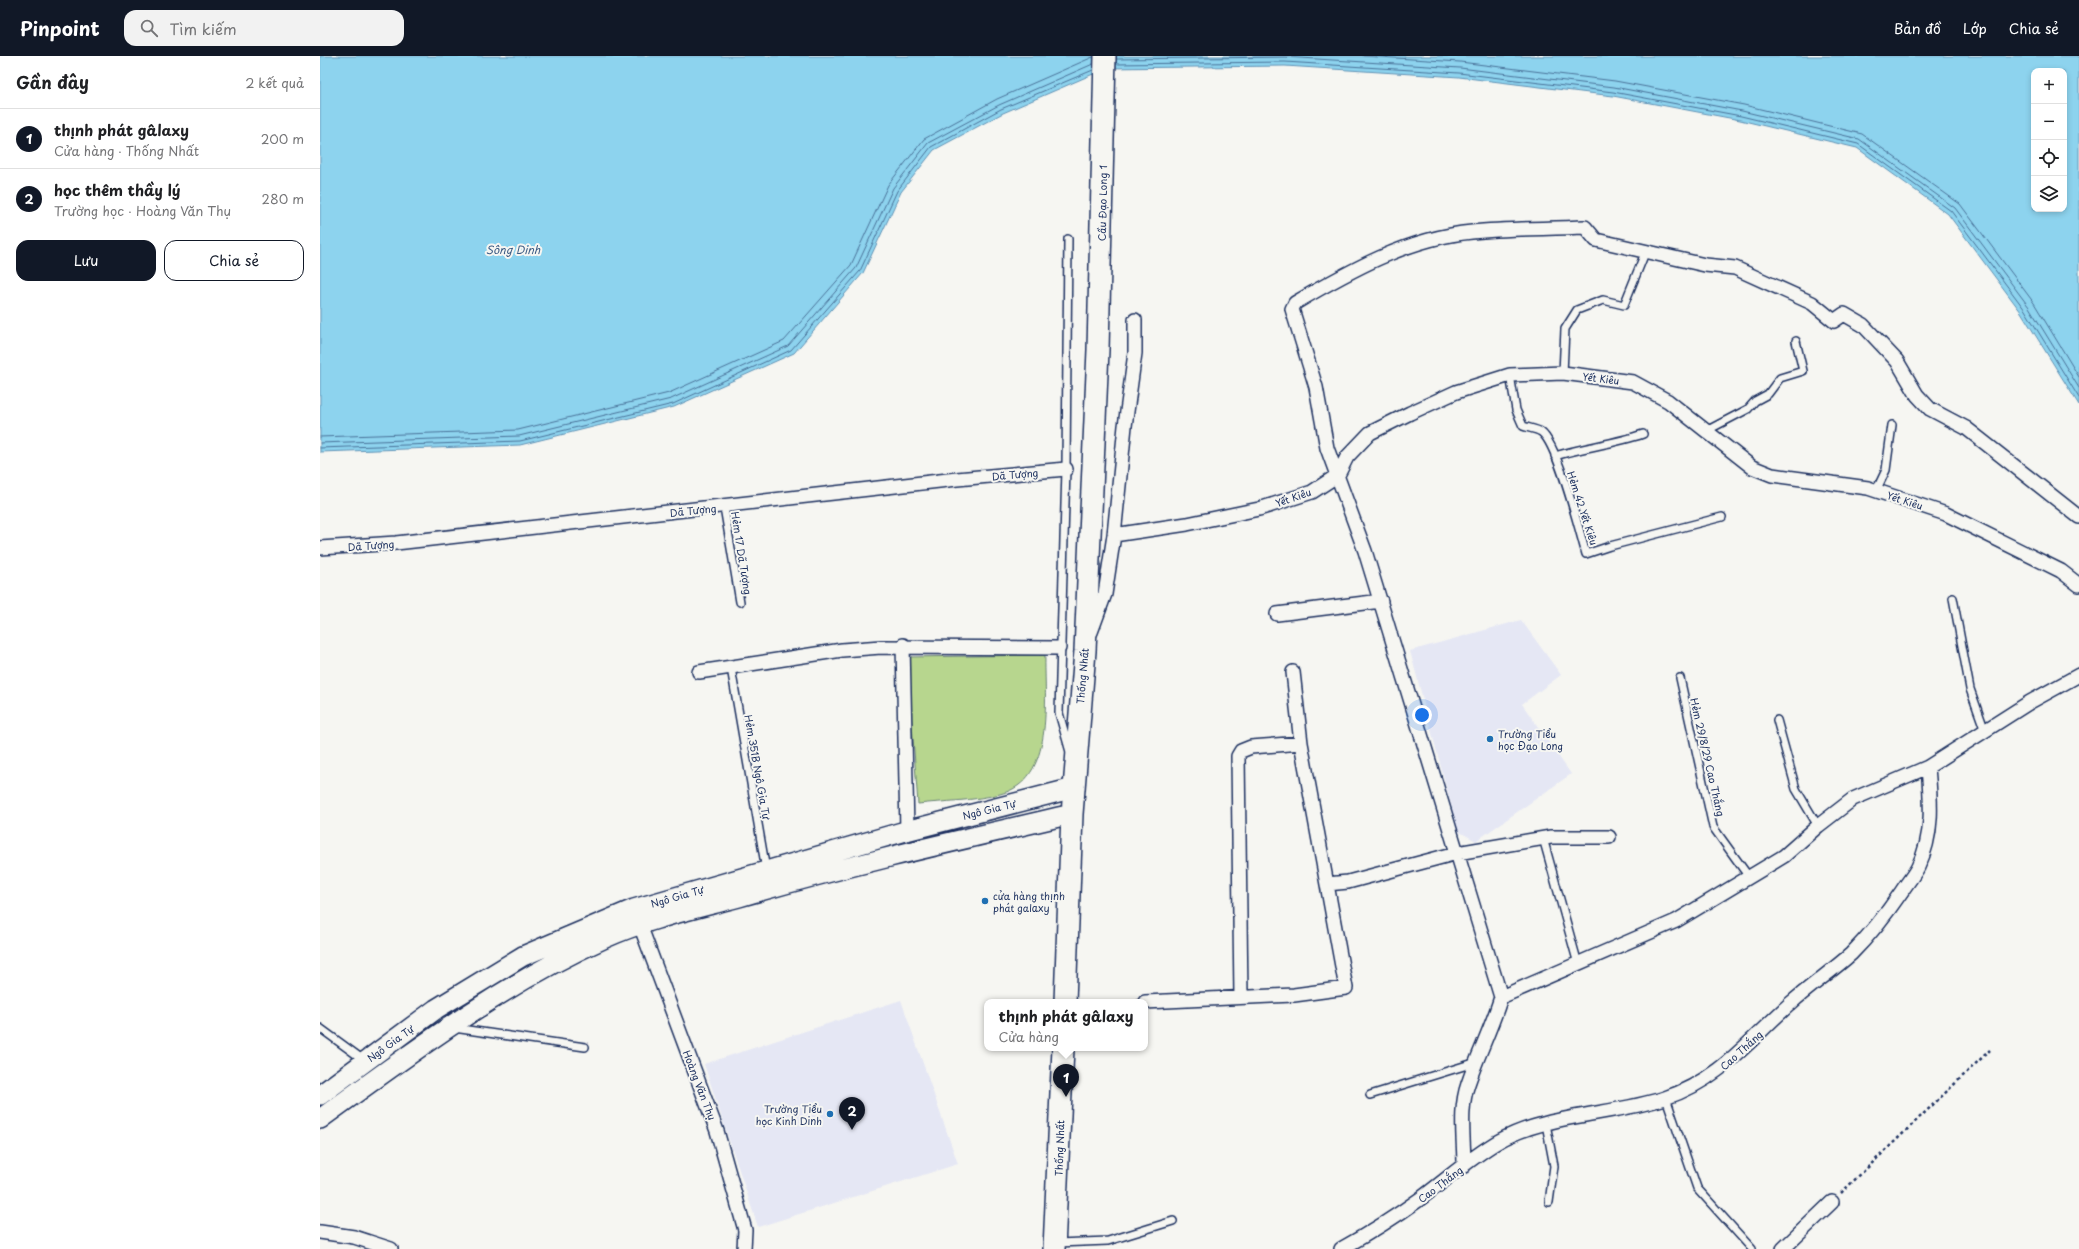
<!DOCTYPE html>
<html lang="vi">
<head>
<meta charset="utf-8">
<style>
  body { margin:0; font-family:"Playpen Sans",sans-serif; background:#f2f2f2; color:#202124 }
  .controls { position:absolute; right:12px; top:12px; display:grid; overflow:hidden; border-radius:8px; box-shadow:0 2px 6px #0003 }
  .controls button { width:36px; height:36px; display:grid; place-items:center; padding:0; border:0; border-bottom:1px solid #e0e0e0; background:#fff; color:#202124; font:20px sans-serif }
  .you { position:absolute; left:1102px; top:659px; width:14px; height:14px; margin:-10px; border:3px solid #fff; border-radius:50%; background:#1a73e8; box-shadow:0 0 0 6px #1a73e833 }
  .badge { display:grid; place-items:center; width:26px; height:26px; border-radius:50%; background:#111827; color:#fff; font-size:13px; font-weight:700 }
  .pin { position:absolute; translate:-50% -33px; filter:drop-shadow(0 1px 2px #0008) }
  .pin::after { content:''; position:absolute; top:21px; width:14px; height:12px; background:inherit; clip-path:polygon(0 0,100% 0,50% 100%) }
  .popup { position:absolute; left:664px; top:943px; width:164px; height:52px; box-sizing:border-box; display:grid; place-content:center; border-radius:8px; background:#fff; filter:drop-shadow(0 1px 3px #0005); font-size:13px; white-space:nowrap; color:#757577 }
  .popup b { font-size:15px; color:#202124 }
  .popup::after { content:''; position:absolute; left:50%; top:100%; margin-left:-8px; border:8px solid transparent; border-top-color:#fff }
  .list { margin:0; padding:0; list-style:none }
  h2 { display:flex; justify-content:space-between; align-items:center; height:52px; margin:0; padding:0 16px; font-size:17px }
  h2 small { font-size:13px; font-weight:400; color:#757577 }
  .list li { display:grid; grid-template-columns:26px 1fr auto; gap:12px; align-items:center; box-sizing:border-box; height:60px; padding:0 16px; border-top:1px solid #e0e0e0 }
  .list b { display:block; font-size:15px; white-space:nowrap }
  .list p { margin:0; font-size:13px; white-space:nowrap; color:#757577 }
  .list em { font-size:13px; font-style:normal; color:#757577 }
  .actions { display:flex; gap:8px; padding:12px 16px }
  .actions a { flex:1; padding:9px 0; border:1px solid #111827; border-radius:12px; text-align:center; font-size:14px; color:#111827 }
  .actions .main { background:#111827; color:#fff }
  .icon { flex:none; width:22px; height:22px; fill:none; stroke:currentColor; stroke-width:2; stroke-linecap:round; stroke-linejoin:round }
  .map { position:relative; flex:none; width:1759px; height:1193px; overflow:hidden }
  header { display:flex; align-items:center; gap:24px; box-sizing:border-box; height:56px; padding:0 20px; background:#111827; color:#fff }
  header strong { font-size:19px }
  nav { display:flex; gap:22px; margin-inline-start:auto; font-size:14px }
  .search { width:280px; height:36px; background:#f2f2f2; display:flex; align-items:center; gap:10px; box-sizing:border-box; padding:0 14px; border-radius:12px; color:#757577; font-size:15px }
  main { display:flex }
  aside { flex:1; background:#fff }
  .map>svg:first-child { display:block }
  .built { fill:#e5e7f4 }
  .green { fill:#b7d68e; stroke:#698276 }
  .water { fill:#8dd3ee; stroke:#5f91b4; fill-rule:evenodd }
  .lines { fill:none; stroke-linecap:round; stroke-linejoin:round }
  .shore { stroke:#497198; stroke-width:1 }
  .lane-casing { stroke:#1b2f5e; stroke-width:10 }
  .street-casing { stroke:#1b2f5e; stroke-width:16 }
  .secondary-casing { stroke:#1b2f5e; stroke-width:22 }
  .primary-casing { stroke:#1b2f5e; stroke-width:24 }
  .path { stroke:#1b2f5e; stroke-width:2.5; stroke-dasharray:3 3; stroke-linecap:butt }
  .lane { stroke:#f6f6f2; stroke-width:7 }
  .street { stroke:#f6f6f2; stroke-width:13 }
  .secondary { stroke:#f6f6f2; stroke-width:19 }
  .primary { stroke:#f6f6f2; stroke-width:21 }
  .poi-dot { fill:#1f6fb2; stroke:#f6f6f2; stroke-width:1.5 }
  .labels { text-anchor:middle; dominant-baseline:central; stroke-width:4; stroke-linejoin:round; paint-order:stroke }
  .street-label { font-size:10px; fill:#1b2f5e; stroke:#f6f6f2 }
  .poi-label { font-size:10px; fill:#1b2f5e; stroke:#f6f6f2; text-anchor:start }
  .water-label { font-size:11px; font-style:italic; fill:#385882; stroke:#f6f6f2 }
</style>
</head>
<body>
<header>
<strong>Pinpoint</strong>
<div class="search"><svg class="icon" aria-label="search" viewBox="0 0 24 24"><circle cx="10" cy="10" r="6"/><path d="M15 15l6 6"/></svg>Tìm kiếm</div>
<nav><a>Bản đồ</a><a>Lớp</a><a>Chia sẻ</a></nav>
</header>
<main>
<aside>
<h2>Gần đây<small>2 kết quả</small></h2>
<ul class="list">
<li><span class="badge">1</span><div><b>thịnh phát gâlaxy</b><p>Cửa hàng · Thống Nhất</p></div><em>200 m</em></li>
<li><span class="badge">2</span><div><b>học thêm thầy lý</b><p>Trường học · Hoàng Văn Thụ</p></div><em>280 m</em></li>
</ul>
<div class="actions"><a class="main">Lưu</a><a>Chia sẻ</a></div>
</aside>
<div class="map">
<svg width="1759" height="1193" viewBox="0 0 1759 1193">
  <rect width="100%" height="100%" fill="#f6f6f2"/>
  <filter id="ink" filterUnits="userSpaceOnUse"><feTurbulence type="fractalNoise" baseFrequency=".025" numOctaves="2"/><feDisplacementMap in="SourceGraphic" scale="8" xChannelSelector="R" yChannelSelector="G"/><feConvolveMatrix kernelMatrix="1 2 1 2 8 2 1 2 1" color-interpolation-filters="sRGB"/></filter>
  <g filter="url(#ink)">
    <path class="built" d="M 1201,564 L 1241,619 L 1202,648 L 1251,718 L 1156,785 L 1138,775 L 1090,595 Z
      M 581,944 L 638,1108 L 438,1171 L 384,1008 Z"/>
    <path class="green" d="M 725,599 C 724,643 736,724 680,738 C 654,745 624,745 598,748 L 587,601 Z"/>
    <path class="water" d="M 0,0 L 1759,0 L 1759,349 L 1701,256 L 1628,158 L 1537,92 L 1420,64 L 1293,40 L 1139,21 L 965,10 L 787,12 L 683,57 L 614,94 L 581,136 L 543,217 L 474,297 L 354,351 L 200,389 L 0,396 ZM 1714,15 L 1744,15 L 1744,153 L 1714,153 Z"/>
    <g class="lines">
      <path class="shore" d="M 1043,0 L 1140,6 L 1295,25 L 1424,49 L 1542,78 L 1640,148 L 1714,247 L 1759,321
        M 796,3 L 965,1 L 1140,12 L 1294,31 L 1422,55 L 1539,83 L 1635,152 L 1709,251 L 1759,332
        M 796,8 L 965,6 L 1139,17 L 1293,36 L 1421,60 L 1538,88 L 1631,155 L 1705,254 L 1759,342
        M 0,381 L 198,374 L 349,337 L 464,285 L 531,209 L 568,129 L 604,83 L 677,43 L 773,1
        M 0,387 L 199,380 L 351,343 L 468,290 L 536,212 L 573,132 L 608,87 L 679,49 L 773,8
        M 0,392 L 200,385 L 353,348 L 471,294 L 540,215 L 577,135 L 611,91 L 681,53 L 773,14"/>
      <g class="lane-casing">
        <path id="lane" d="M 748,183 L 746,413 L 739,657 L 750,696
          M 1243,317 L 1245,273 L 1257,254 L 1283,244 L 1304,249 L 1325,197
          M 1190,319 L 1196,354 L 1203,370 C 1208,372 1217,373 1221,376 C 1238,388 1259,474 1266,498 L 1290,490 L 1402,461
          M 1386,375 L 1428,353 L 1435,345 L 1448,338 L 1460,322 L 1483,315 L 1476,285
          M 1235,400 C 1264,391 1294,388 1323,378
          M 1556,435 L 1566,414 L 1572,369
          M 404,451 L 420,546
          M 1633,542 L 1650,633 L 1665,675
          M 411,612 L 446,814
          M 1360,622 L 1393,771 L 1429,821
          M 1457,664 L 1476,733 L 1498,770
          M 1223,782 L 1258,908
          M 0,972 L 45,1005
          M 134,972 L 265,991
          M 1050,1039 L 1157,1006
          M 1346,1042 L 1377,1132 L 1432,1193
          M 1226,1068 L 1234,1110 L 1229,1146
          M 737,1187 L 788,1185 L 853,1165"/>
      </g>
      <g class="street-casing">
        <path id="street" d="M 794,479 L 867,468 L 939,453 L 992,436 L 1018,419 L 1027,401 L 1050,377 L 1090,357 L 1136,336 L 1190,319 L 1243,317 L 1313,326 L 1348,345 L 1432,411 L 1452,419 L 1548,432 L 1626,458 L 1741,515 L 1759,529
          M 0,492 L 76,487 L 637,423 L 746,413
          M 957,558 L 1061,545
          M 771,576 L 785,538 L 794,479 L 805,370 L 815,297 L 815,264
          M 583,589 L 587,774
          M 379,616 L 522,594 L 561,591 L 739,592
          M 1007,828 L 1028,826 L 1137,797 L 1231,781 L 1289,781
          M 320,869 L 397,1075 L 425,1174 L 424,1193
          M 921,941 L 918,700 L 921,695 L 931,691 L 981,687
          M 1181,941 L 1356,865 L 1464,800 L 1498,770 L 1533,743 L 1608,711 L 1710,646 L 1759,619
          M 825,946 L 974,939 L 1026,932 L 981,687 L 973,616
          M 1144,1110 C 1144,1084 1139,1053 1148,1028 C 1158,998 1172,971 1181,941 L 1045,495 L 1007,392 L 996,331 L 972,253 L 975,247 C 1029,215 1088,182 1152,176 C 1189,172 1227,173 1265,171 L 1276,184 L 1385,209 L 1415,212 L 1492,247 L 1514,265 L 1524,258 L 1543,269 L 1577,305 L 1597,339 L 1610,353 L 1646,372 L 1759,461
          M 0,1176 L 34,1181 L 71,1193
          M 1021,1193 C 1048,1178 1075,1161 1100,1143 C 1126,1124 1151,1101 1179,1085 C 1227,1058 1293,1059 1345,1042 C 1400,1024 1429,984 1471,947 C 1490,930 1512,915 1531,898 C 1550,879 1567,857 1582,835 C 1587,827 1594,819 1598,811 C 1614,778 1611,746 1608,711
          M 1463,1193 L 1512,1146"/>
      </g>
      <g class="secondary-casing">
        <path id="secondary" d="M 0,1039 L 116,953 L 203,900 L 314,853 L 582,776 L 754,732
          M 0,1063 C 91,997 182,928 285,882 C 327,863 375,853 419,841 C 529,809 640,784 752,758"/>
      </g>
      <g class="primary-casing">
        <path id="primary" d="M 745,946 L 752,758 L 765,595 L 778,294 L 785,0
          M 734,1193 L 743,992"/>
      </g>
      <path class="path" d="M 1521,1137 L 1670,994"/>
      <use href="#lane" class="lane"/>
      <use href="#street" class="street"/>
      <use href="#secondary" class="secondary"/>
      <use href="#primary" class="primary"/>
    </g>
  </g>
  <g class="poi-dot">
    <circle cx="1170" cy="683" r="4"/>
    <circle cx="665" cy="845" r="4"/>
    <circle cx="510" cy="1058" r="4"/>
  </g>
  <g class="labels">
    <g class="street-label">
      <text transform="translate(782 147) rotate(-89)">Cầu Đạo Long 1</text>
      <text transform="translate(1281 322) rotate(7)">Yết Kiêu</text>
      <text transform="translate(695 418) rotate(-5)">Dã Tượng</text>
      <text transform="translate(973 441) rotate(-19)">Yết Kiêu</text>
      <text transform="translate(1585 444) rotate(18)">Yết Kiêu</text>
      <text transform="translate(1263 452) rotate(72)">Hẻm 42 Yết Kiêu</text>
      <text transform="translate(373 454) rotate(-6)">Dã Tượng</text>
      <text transform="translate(51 489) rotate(-4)">Dã Tượng</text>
      <text transform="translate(422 497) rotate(81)">Hẻm 17 Dã Tượng</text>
      <text transform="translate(762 620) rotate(-85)">Thống Nhất</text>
      <text transform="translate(1388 701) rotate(77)">Hẻm 29/8/29 Cao Thắng</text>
      <text transform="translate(438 711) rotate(80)">Hẻm 351B Ngô Gia Tự</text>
      <text transform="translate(669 753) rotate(-14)">Ngô Gia Tự</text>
      <text transform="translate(357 840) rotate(-16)">Ngô Gia Tự</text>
      <text transform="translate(70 987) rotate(-36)">Ngô Gia Tự</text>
      <text transform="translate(1421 994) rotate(-42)">Cao Thắng</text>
      <text transform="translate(380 1029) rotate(69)">Hoàng Văn Thụ</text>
      <text transform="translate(739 1092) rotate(-88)">Thống Nhất</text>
      <text transform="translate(1120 1128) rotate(-37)">Cao Thắng</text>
    </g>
    <g class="poi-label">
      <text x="1178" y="677">Trường Tiểu<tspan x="1178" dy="12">học Đạo Long</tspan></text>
      <text x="673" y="839">cửa hàng thịnh<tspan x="673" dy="12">phát galaxy</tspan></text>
      <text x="502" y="1052" text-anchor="end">Trường Tiểu<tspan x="502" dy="12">học Kinh Dinh</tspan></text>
    </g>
    <g class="water-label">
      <text x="193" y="193">Sông Dinh</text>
    </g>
  </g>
</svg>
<div class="controls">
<button>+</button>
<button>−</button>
<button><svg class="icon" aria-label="locate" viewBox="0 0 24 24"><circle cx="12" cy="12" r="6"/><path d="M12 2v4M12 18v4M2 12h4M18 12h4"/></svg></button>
<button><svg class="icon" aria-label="layers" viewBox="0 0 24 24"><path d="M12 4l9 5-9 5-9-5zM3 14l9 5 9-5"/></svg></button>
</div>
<div class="you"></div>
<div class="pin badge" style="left:746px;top:1041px">1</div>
<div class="popup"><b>thịnh phát gâlaxy</b>Cửa hàng</div>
<div class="pin badge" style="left:532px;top:1074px">2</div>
</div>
</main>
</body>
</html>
